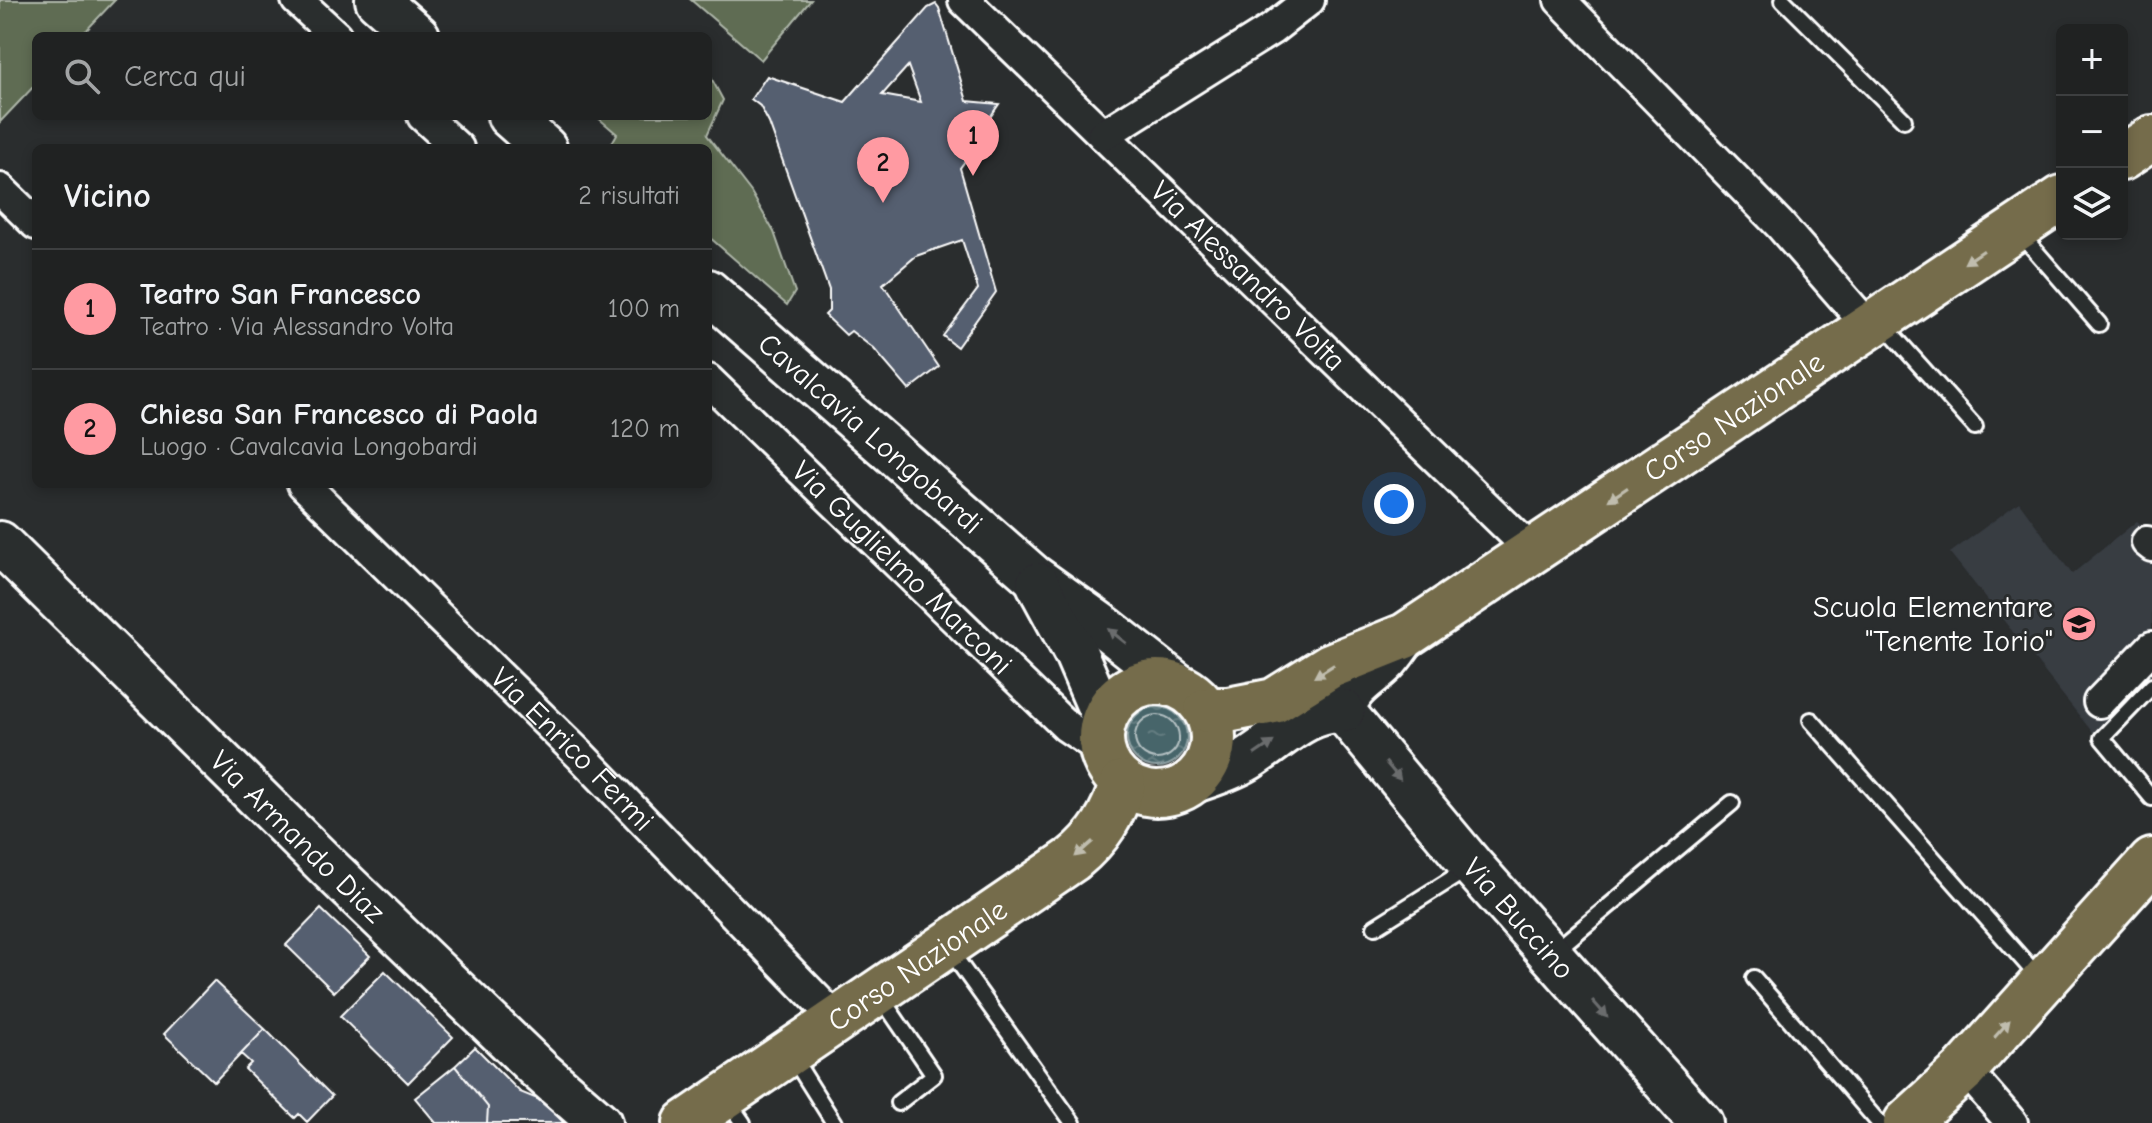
<!DOCTYPE html>
<html lang="it">
<head>
<meta charset="utf-8">
<style>
  body { margin:0; font-family:"Comic Neue",sans-serif; background:#282a2a; color:#f1f3f6 }
  .controls { position:absolute; right:24px; top:24px; display:grid; overflow:hidden; border-radius:12px; box-shadow:0 4px 12px #0003 }
  .controls button { width:72px; height:72px; display:grid; place-items:center; padding:0; border:0; border-bottom:2px solid #3d3f40; background:#202222; color:#f1f3f6; font:40px sans-serif }
  .you { position:absolute; left:1394px; top:504px; width:28px; height:28px; margin:-20px; border:6px solid #fff; border-radius:50%; background:#1a73e8; box-shadow:0 0 0 12px #1a73e833 }
  .badge { display:grid; place-items:center; width:52px; height:52px; border-radius:50%; background:#ff9aa2; color:#111; font-size:26px; font-weight:700 }
  .pin { position:absolute; translate:-50% -66px; filter:drop-shadow(0 2px 4px #0008) }
  .pin::after { content:''; position:absolute; top:42px; width:28px; height:24px; background:inherit; clip-path:polygon(0 0,100% 0,50% 100%) }
  .list { margin:0; padding:0; list-style:none }
  h2 { display:flex; justify-content:space-between; align-items:center; height:104px; margin:0; padding:0 32px; font-size:34px }
  h2 small { font-size:26px; font-weight:400; color:#a2a4a5 }
  .list li { display:grid; grid-template-columns:52px 1fr auto; gap:24px; align-items:center; box-sizing:border-box; height:120px; padding:0 32px; border-top:2px solid #3d3f40 }
  .list b { display:block; font-size:30px; white-space:nowrap }
  .list p { margin:0; font-size:26px; white-space:nowrap; color:#a2a4a5 }
  .list em { font-size:26px; font-style:normal; color:#a2a4a5 }
  .icon { flex:none; width:44px; height:44px; fill:none; stroke:currentColor; stroke-width:2; stroke-linecap:round; stroke-linejoin:round }
  .map { position:relative; flex:none; width:2152px; height:1123px; overflow:hidden }
  .search { position:absolute; background:#202222; box-shadow:0 4px 12px #0003; left:32px; top:32px; width:680px; height:88px; display:flex; align-items:center; gap:20px; box-sizing:border-box; padding:0 28px; border-radius:12px; color:#a2a4a5; font-size:30px }
  .panel { position:absolute; background:#202222; box-shadow:0 4px 12px #0003; left:32px; top:144px; width:680px; height:344px; border-radius:12px }
  .map>svg:first-child { display:block }
  .built { fill:#373c42 }
  .green { fill:#5e6c53; stroke:#aeb6a9; stroke-width:2 }
  .water { fill:url(#water-ripples); stroke:#91a3a6; stroke-width:2 }
  .lines { fill:none; stroke-linecap:round; stroke-linejoin:round }
  .shore { stroke:#b5c1c3; stroke-width:2 }
  .building { fill:#555e6f; stroke:#fff; stroke-width:2; fill-rule:evenodd }
  .lane-casing { stroke:#fff; stroke-width:20 }
  .street-casing { stroke:#fff; stroke-width:36 }
  .secondary-casing { stroke:#fff; stroke-width:48 }
  .primary-casing { stroke:#fff; stroke-width:50 }
  .lane { stroke:#2a2d2e; stroke-width:14 }
  .street { stroke:#2a2d2e; stroke-width:30 }
  .secondary { stroke:#2a2d2e; stroke-width:42 }
  .primary { stroke:#746c4b; stroke-width:44 }
  .oneway { fill:#c0bdae }
  .oneway2 { fill:#6a6c6d }
  .labels { text-anchor:middle; dominant-baseline:central; stroke-width:6; stroke-linejoin:round; paint-order:stroke }
  .street-label { font-size:30px; fill:#fff; stroke:#2a2d2e }
  .poi-label { font-size:30px; fill:#fff; stroke:#2a2d2e; text-anchor:end }
</style>
</head>
<body>
<div class="map">
<svg width="2152" height="1123" viewBox="0 0 2152 1123">
  <defs>
    <pattern id="water-ripples" width="26" height="14" patternUnits="userSpaceOnUse" patternTransform="scale(2)"><rect width="26" height="14" fill="#47656a"/><path d="M2 4q2-2 4 0t4 0M15 11q2-2 4 0t4 0" fill="none" stroke="#637c80"/></pattern>
  </defs>
  <rect width="100%" height="100%" fill="#2a2d2e"/>
  <filter id="ink" filterUnits="userSpaceOnUse"><feTurbulence type="fractalNoise" baseFrequency=".0125" numOctaves="2"/><feDisplacementMap in="SourceGraphic" scale="16" xChannelSelector="R" yChannelSelector="G"/><feConvolveMatrix kernelMatrix="1 2 1 2 8 2 1 2 1" color-interpolation-filters="sRGB"/></filter>
  <g filter="url(#ink)">
    <path class="built" d="M 2019,502 L 2072,574 L 2137,521 L 2152,534 L 2152,674 L 2093,733 L 1950,553 Z"/>
    <path class="green" d="M 0,0 L 115,0 L 81,36 L 36,36 L 36,84 L 0,122 Z
      M 691,0 L 811,0 L 761,60 Z
      M 708,72 L 723,100 L 707,135 L 751,192 L 774,232 L 795,292 L 787,305 L 708,236 L 708,148 L 609,148 L 617,134 L 596,116 L 708,116 Z"/>
    <path class="water" d="M1127 737a30 30 0 1 1 60 0a30 30 0 1 1-60 0Z"/>
    <g class="lines">
      <path class="shore" d="M1135 737a22 22 0 1 1 44 0a22 22 0 1 1-44 0Z"/>
    </g>
    <path class="building" d="M 936,4 L 939,8 L 967,101 L 999,104 L 976,138 L 973,150 L 960,168 L 996,292 L 957,347 L 943,336 L 978,289 L 962,240 L 916,256 L 883,284 L 939,367 L 909,390 L 874,349 L 851,331 L 846,335 L 825,315 L 829,311 L 829,290 L 769,123 L 760,106 L 751,99 L 767,76 L 845,102 L 928,8 ZM 908,66 L 921,102 L 882,95 Z
      M 321,909 L 370,956 L 334,992 L 286,945 Z
      M 385,971 L 453,1037 L 408,1083 L 340,1016 Z
      M 214,981 L 265,1029 L 214,1082 L 164,1034 Z
      M 265,1029 L 332,1096 L 307,1122 L 299,1114 L 295,1118 L 245,1069 L 251,1063 L 241,1054 Z
      M 475,1047 L 520,1092 L 545,1102 L 564,1123 L 487,1123 L 488,1107 L 455,1066 Z
      M 455,1066 L 488,1107 L 487,1123 L 436,1123 L 415,1098 Z"/>
    <g class="lines">
      <g class="lane-casing">
        <path id="lane" d="M 1783,0 L 1904,120
          M 2019,232 L 2099,324
          M 1882,323 L 1975,427
          M 2152,686 L 2102,738 L 2152,798
          M 1811,720 L 2041,980
          M 1375,927 L 1469,868
          M 949,949 L 1073,1123
          M 1555,951 L 1732,803
          M 1754,978 L 1879,1123
          M 880,996 L 934,1075 L 898,1103
          M 792,1056 L 834,1123
          M 727,1100 L 743,1123"/>
      </g>
      <g class="street-casing">
        <g id="street">
          <path d="M 297,0 L 336,36"/>
          <path id="s1" d="M 964,0 L 1532,551"/>
          <path d="M 1560,0 L 1780,225 L 1869,327"/>
          <path d="M 423,116 L 458,148"/>
          <path d="M 1103,135 L 1272,29 L 1309,0"/>
          <path d="M 0,189 L 36,224"/>
          <path id="s2" d="M 708,380 L 1066,726 L 1102,750"/>
          <path id="s3" d="M 303,484 L 581,756 L 837,1020"/>
          <path d="M 2147,542 L 2152,546"/>
          <path d="M 2099,702 L 2152,647"/>
          <path d="M 1965,1069 L 2012,1123"/>
        </g>
      </g>
      <g class="secondary-casing">
        <g id="secondary">
          <path d="M 377,0 L 418,36"/>
          <path d="M 509,116 L 545,148"/>
          <path id="s4" d="M 708,291 L 1033,576 L 1107,629 L 1178,685"/>
          <path id="s5" d="M 0,543 L 329,868 L 538,1069 L 600,1123"/>
          <path d="M 1038,584 L 1076,654 L 1104,719"/>
          <path id="s6" d="M 1343,711 L 1472,866 L 1701,1123"/>
          <path d="M 1343,711 C 1349,686 1368,679 1385,662 C 1393,654 1399,644 1405,636"/>
          <path d="M 1194,781 C 1213,775 1231,769 1248,759 C 1278,741 1306,709 1343,711"/>
        </g>
      </g>
      <g class="primary-casing">
        <g id="primary">
          <path d="M 2122,158 L 2152,138"/>
          <circle cx="1157" cy="738" r="56"/>
          <path id="s7" d="M 1207,710 L 1228,710 L 1274,701 L 1330,666 L 1405,636 L 2062,198"/>
          <path id="s8" d="M 686,1123 L 1073,859 C 1100,837 1112,816 1123,783"/>
          <path d="M 1906,1123 L 1965,1069 L 2152,861"/>
        </g>
      </g>
      <use href="#lane" class="lane"/>
      <use href="#street" class="street"/>
      <use href="#secondary" class="secondary"/>
      <use href="#primary" class="primary"/>
    </g>
    <defs><path id="oneway-solid" d="M-6-.8H1V-3.2L6.5 0L1 3.2V.8H-6Z" transform="scale(2)"/></defs>
    <g class="oneway">
      <use href="#oneway-solid" transform="translate(1974 257) rotate(146)"/>
      <use href="#oneway-solid" transform="translate(1618 494) rotate(146)"/>
      <use href="#oneway-solid" transform="translate(1324 671) rotate(148)"/>
      <use href="#oneway-solid" transform="translate(1084 849) rotate(139)"/>
      <use href="#oneway-solid" transform="translate(2002 1029) rotate(-48)"/>
    </g>
    <g class="oneway2">
      <use href="#oneway-solid" transform="translate(1117 636) rotate(-142)"/>
      <use href="#oneway-solid" transform="translate(1264 748) rotate(-34)"/>
      <use href="#oneway-solid" transform="translate(1393 771) rotate(50)"/>
      <use href="#oneway-solid" transform="translate(1600 1009) rotate(49)"/>
    </g>
  </g>
  <defs>
    <g id="school-disc" transform="scale(1.8)"><circle r="9.5" fill="#ff9aa2" stroke="#2a2d2e"/><path d="M0-5L7-2L0 1L-7-2ZM-4 1L0 2.5L4 1V4Q0 6-4 4Z" fill="#111"/></g>
  </defs>
  <g fill-rule="evenodd">
    <use href="#school-disc" x="2079" y="624"/>
  </g>
  <g class="labels">
    <g class="street-label">
      <text stroke="none"><textPath href="#s1" startOffset="396">Via Alessandro Volta</textPath></text>
      <text stroke="none"><textPath href="#s7" startOffset="610">Corso Nazionale</textPath></text>
      <text stroke="none"><textPath href="#s4" startOffset="216">Cavalcavia Longobardi</textPath></text>
      <text stroke="none"><textPath href="#s2" startOffset="270">Via Guglielmo Marconi</textPath></text>
      <text stroke="none"><textPath href="#s3" startOffset="378">Via Enrico Fermi</textPath></text>
      <text stroke="none"><textPath href="#s5" startOffset="418">Via Armando Diaz</textPath></text>
      <text stroke="none"><textPath href="#s6" startOffset="272">Via Buccino</textPath></text>
      <text stroke="none"><textPath href="#s8" startOffset="280">Corso Nazionale</textPath></text>
    </g>
    <g class="poi-label">
      <text x="2053" y="607">Scuola Elementare<tspan x="2053" dy="34">"Tenente Iorio"</tspan></text>
    </g>
  </g>
</svg>
<div class="controls">
<button>+</button>
<button>−</button>
<button><svg class="icon" aria-label="layers" viewBox="0 0 24 24"><path d="M12 4l9 5-9 5-9-5zM3 14l9 5 9-5"/></svg></button>
</div>
<div class="you"></div>
<div class="pin badge" style="left:973px;top:176px">1</div>
<div class="pin badge" style="left:883px;top:203px">2</div>
<div class="search"><svg class="icon" aria-label="search" viewBox="0 0 24 24"><circle cx="10" cy="10" r="6"/><path d="M15 15l6 6"/></svg>Cerca qui</div>
<section class="panel">
<h2>Vicino<small>2 risultati</small></h2>
<ul class="list">
<li><span class="badge">1</span><div><b>Teatro San Francesco</b><p>Teatro · Via Alessandro Volta</p></div><em>100 m</em></li>
<li><span class="badge">2</span><div><b>Chiesa San Francesco di Paola</b><p>Luogo · Cavalcavia Longobardi</p></div><em>120 m</em></li>
</ul>
</section>
</div>
</body>
</html>
